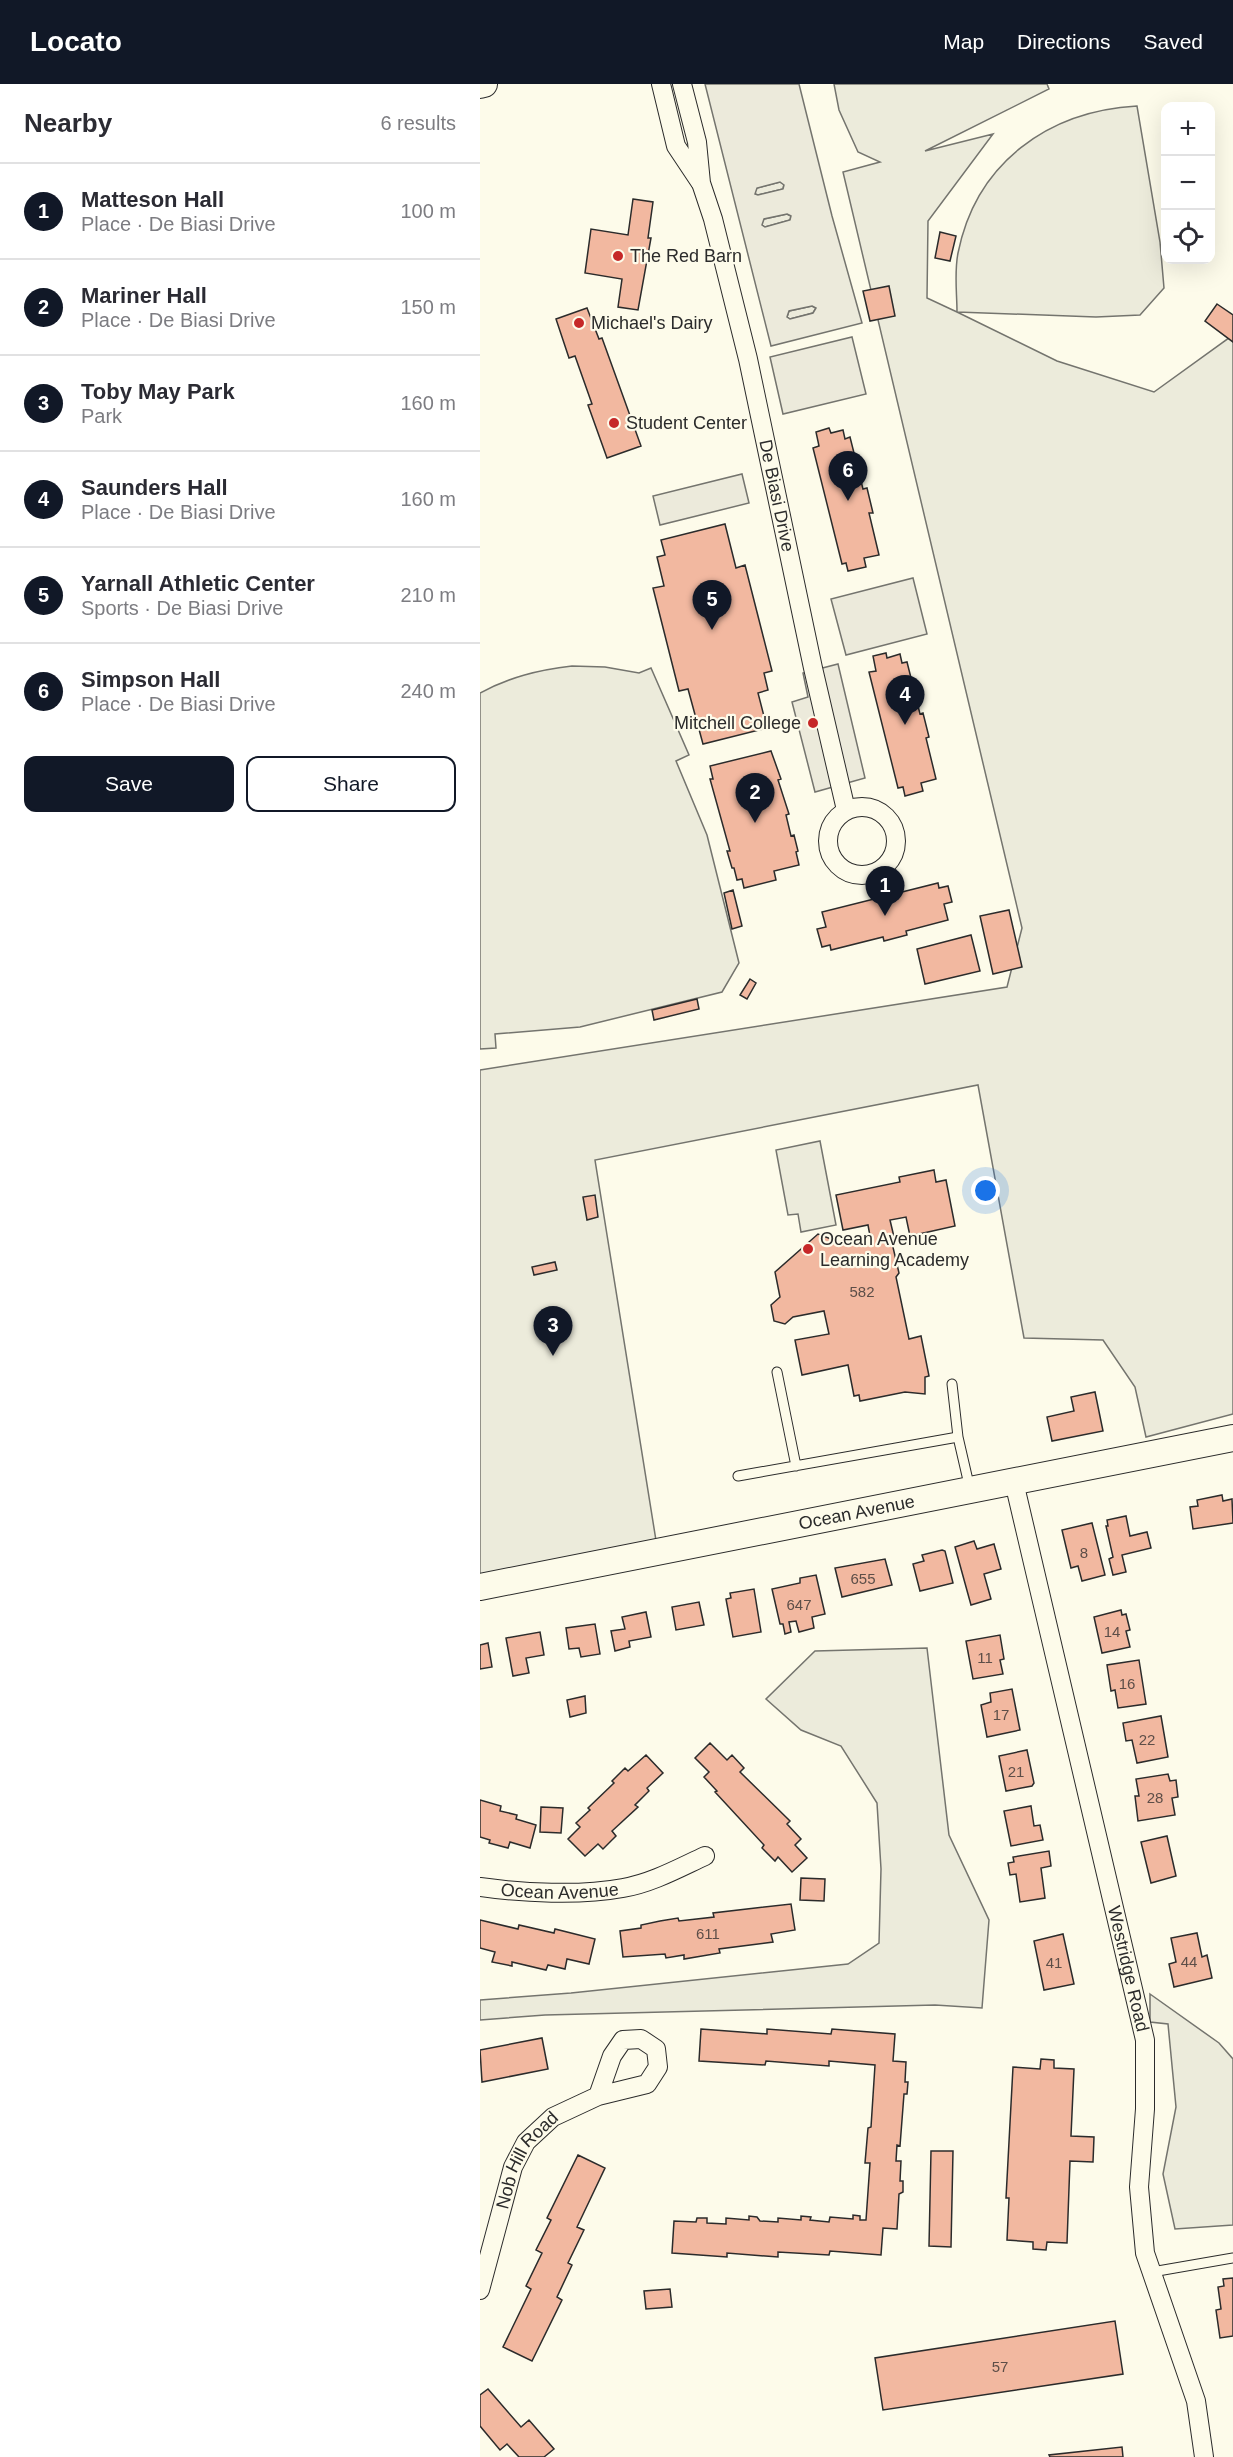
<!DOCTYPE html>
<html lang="en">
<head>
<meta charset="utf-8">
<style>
  body { margin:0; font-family:Helvetica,sans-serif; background:#f7f7f7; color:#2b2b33 }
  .controls { position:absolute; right:18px; top:18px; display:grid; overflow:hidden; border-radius:12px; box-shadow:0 6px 24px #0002 }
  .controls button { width:54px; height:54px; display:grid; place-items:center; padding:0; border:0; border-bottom:2px solid #e1e1e2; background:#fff; color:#2b2b33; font:30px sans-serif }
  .you { position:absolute; left:506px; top:1107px; width:21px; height:21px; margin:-15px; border:4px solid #fff; border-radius:50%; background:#1a73e8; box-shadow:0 0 0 9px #1a73e833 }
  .badge { display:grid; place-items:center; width:39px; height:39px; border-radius:50%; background:#111827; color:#fff; font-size:20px; font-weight:700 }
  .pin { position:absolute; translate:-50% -50px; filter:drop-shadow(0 2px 3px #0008) }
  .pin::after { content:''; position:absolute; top:32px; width:21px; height:18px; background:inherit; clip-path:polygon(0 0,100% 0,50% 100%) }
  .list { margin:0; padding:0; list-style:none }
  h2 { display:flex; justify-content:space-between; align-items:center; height:78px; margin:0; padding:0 24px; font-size:26px }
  h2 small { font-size:20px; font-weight:400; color:#7c7c81 }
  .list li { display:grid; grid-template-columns:39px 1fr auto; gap:18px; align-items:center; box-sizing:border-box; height:96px; padding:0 24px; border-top:2px solid #e1e1e2 }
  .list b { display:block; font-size:22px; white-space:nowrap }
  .list p { margin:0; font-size:20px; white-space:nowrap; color:#7c7c81 }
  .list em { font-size:20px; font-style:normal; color:#7c7c81 }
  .actions { display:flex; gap:12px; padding:18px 24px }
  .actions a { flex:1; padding:14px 0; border:2px solid #111827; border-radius:12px; text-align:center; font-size:21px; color:#111827 }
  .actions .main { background:#111827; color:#fff }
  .icon { flex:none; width:33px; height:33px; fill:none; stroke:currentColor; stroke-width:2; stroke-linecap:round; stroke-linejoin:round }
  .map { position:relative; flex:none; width:753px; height:2373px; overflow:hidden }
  header { display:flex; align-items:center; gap:36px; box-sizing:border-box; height:84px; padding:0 30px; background:#111827; color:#fff }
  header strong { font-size:28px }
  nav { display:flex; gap:33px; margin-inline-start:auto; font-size:21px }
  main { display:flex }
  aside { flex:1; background:#fff }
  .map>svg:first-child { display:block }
  .green { fill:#ecebdb; stroke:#74746e; stroke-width:1.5 }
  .parking { fill:#eceadb; stroke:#74746e; stroke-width:1.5; fill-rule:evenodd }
  .building { fill:#f2b8a0; stroke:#2b2b2b; stroke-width:1.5 }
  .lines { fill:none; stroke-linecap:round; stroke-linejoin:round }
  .lane-casing { stroke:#2b2b2b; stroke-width:11 }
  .street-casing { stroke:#2b2b2b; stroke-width:20 }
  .secondary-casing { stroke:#2b2b2b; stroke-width:28 }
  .lane { stroke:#fdfbea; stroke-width:9 }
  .street { stroke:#fdfbea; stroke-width:18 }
  .secondary { stroke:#fdfbea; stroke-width:26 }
  .poi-dot { fill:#c62828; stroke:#fdfbea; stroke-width:2 }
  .labels { text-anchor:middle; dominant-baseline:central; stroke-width:4.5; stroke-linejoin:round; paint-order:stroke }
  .number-label { font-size:15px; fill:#5d4e48 }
  .poi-label { font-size:18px; fill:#2b2b2b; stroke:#fdfbea; text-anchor:start }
  .street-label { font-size:18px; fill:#2b2b2b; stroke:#fdfbea }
</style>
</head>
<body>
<header>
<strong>Locato</strong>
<nav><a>Map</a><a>Directions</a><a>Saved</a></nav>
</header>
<main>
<aside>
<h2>Nearby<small>6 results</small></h2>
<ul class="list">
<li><span class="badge">1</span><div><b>Matteson Hall</b><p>Place · De Biasi Drive</p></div><em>100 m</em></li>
<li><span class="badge">2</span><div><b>Mariner Hall</b><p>Place · De Biasi Drive</p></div><em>150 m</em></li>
<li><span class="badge">3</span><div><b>Toby May Park</b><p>Park</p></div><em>160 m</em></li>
<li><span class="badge">4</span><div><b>Saunders Hall</b><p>Place · De Biasi Drive</p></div><em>160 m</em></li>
<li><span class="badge">5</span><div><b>Yarnall Athletic Center</b><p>Sports · De Biasi Drive</p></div><em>210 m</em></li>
<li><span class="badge">6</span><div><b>Simpson Hall</b><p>Place · De Biasi Drive</p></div><em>240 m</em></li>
</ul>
<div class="actions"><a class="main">Save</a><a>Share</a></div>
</aside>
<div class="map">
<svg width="753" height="2373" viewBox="0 0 753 2373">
  <rect width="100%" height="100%" fill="#fdfbea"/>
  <path class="green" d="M 354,0 L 567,0 L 569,5 L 445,67 L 513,50 L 448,137 L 447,214 L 477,228 C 477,209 474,189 478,169 C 496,79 568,27 657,22 L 680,158 L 684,204 L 660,231 L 616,233 L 477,228 L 577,277 L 674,308 L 753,251 L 753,1330 L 666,1353 L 655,1303 L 623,1256 L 544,1254 L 498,1001 L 115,1076 L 178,1469 L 0,1503 L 0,986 L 527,903 L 542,844 L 363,88 L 400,78 L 378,68 L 359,26 Z
    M 300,98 L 304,100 L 303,105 L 278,111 L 275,110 L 274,107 L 277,104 Z
    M 307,130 L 311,132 L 310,136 L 285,143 L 282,141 L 281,139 L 284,135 Z
    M 332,222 L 336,224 L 333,229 L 310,235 L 307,233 L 309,227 Z
    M 92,582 L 125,583 L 159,589 L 171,584 L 209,671 L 196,677 L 227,751 L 259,879 L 242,908 L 100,943 L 15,950 L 16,964 L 0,965 L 0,609 C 30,593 58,586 92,582 Z
    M 340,1057 L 356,1141 L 321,1148 L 318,1130 L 308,1131 L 296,1066 Z
    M 447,1564 L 469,1751 L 509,1836 L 502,1924 L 455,1921 L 65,1931 L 0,1936 L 0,1916 L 91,1909 L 368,1880 L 399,1859 L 401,1785 L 397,1719 L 361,1662 L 321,1646 L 286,1615 L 335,1567 Z
    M 670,1910 L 739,1959 L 753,1975 L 753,2141 L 695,2145 L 683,2090 L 696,2023 L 688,1940 L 670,1938 Z"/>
  <path class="parking" d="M 225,0 L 319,0 L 352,132 L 382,239 L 291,262 ZM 300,98 L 304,101 L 303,105 L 278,111 L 275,110 L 277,104 ZM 307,130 L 311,132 L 310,136 L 285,143 L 282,141 L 284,135 ZM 332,222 L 336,224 L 333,229 L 310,235 L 307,233 L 309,227 Z
    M 372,253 L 386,310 L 303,330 L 290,273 Z
    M 262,390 L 269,419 L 180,441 L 173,412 Z
    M 433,494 L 447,550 L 366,571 L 351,515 Z
    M 358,580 L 385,694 L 335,708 L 312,618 L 328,613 L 323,589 Z"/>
  <path class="building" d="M 153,115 L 173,118 L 168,154 L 171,154 L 158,226 L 138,223 L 142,195 L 105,189 L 111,145 L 148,151 Z
    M 460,148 L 476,152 L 470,177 L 455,174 Z
    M 409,202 L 415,232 L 390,237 L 383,207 Z
    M 737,220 L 753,231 L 753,258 L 725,237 Z
    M 107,224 L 119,255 L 122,254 L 161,362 L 127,374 L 108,321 L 112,320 L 95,272 L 89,274 L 76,235 Z
    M 349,344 L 351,349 L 363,346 L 365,355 L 370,353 L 383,405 L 387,404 L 393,429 L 389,429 L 399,471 L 384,474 L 386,483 L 368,487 L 366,479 L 362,480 L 333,364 L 339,362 L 336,348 Z
    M 245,440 L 256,484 L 265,481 L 292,587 L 284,589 L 288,606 L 278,609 L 287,644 L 223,660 L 208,605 L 199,607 L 173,504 L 184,502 L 177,473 L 185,471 L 181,456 Z
    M 406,569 L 407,574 L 420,570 L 422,579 L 427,578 L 440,630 L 443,629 L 449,653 L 446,654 L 456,695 L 441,699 L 443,707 L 425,712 L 423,703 L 418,704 L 389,588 L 396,587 L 393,572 Z
    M 291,667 L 301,695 L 298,696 L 309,730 L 306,731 L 311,752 L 314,751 L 318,767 L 316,768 L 319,781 L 294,787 L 296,796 L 264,804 L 262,795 L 257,796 L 254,784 L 252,784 L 247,767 L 250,767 L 230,695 L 233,695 L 230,682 Z
    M 458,799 L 459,804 L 468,802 L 472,818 L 464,820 L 468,836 L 426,847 L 427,851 L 404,857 L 403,853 L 351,866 L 350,861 L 342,863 L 337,845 L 346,843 L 342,828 Z
    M 253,806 L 262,842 L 252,845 L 244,809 Z
    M 529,826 L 542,883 L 513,890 L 500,832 Z
    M 491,851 L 500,887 L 445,900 L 437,865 Z
    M 270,895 L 276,899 L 267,915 L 260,911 Z
    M 217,915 L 219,925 L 174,936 L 172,926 Z
    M 454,1086 L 456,1098 L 466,1096 L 475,1142 L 430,1152 L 426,1133 L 410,1136 L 414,1153 L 412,1159 L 419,1189 L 416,1193 L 429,1255 L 441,1252 L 449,1292 L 445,1293 L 445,1310 L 425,1308 L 380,1317 L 379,1311 L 374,1312 L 368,1281 L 322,1291 L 315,1256 L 349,1250 L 344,1227 L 313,1233 L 305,1240 L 294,1237 L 291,1221 L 300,1213 L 295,1188 L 338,1150 L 359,1158 L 390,1152 L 388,1141 L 363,1146 L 356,1111 L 420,1098 L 419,1093 Z
    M 115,1111 L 118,1133 L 107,1136 L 103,1113 Z
    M 75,1178 L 77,1186 L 54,1191 L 52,1183 Z
    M 615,1308 L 623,1347 L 572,1357 L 567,1333 L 594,1327 L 591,1313 Z
    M 742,1411 L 743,1417 L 752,1415 L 753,1439 L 713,1445 L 710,1423 L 718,1422 L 717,1416 Z
    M 646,1432 L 650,1452 L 667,1448 L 671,1464 L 642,1471 L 646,1488 L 633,1491 L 629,1475 L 633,1473 L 626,1442 L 628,1442 L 627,1436 Z
    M 612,1439 L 625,1491 L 602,1497 L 598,1482 L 591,1484 L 582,1446 Z
    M 494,1457 L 497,1465 L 514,1460 L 521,1485 L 504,1490 L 511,1515 L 491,1521 L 475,1463 Z
    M 462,1466 L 465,1467 L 473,1499 L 440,1507 L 433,1480 L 444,1477 L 442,1471 Z
    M 405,1475 L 412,1501 L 362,1513 L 355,1484 Z
    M 336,1491 L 345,1530 L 332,1533 L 334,1544 L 319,1548 L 316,1537 L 309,1538 L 311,1548 L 305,1550 L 303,1540 L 300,1540 L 292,1505 L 320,1499 L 320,1494 Z
    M 274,1505 L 281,1548 L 253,1553 L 246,1515 L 251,1514 L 250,1509 Z
    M 219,1518 L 224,1541 L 196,1546 L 192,1523 Z
    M 641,1526 L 642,1531 L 646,1530 L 650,1546 L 646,1547 L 650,1563 L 622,1569 L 614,1533 Z
    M 166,1528 L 171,1553 L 149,1557 L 150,1563 L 135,1567 L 131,1547 L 145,1545 L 142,1533 Z
    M 115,1540 L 120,1570 L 101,1573 L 99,1564 L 89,1565 L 86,1544 Z
    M 60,1548 L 64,1571 L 46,1574 L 49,1589 L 33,1592 L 26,1554 Z
    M 520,1551 L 524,1575 L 520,1576 L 523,1590 L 493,1595 L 486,1557 Z
    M 8,1559 L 12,1583 L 0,1585 L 0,1561 Z
    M 659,1576 L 666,1620 L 638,1624 L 635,1606 L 631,1607 L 627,1581 Z
    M 532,1605 L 540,1646 L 507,1653 L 501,1621 L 511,1618 L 510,1609 Z
    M 105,1612 L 106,1629 L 90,1633 L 87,1616 Z
    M 681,1632 L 688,1673 L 657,1679 L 652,1656 L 646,1657 L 643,1639 Z
    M 230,1659 L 247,1676 L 252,1671 L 264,1684 L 260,1688 L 310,1737 L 307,1740 L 321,1755 L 315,1761 L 327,1774 L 312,1788 L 298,1773 L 295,1777 L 282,1764 L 284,1761 L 235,1708 L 237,1707 L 224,1693 L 229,1688 L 215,1674 Z
    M 547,1666 L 554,1699 L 552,1702 L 526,1707 L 519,1672 Z
    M 166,1671 L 183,1689 L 167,1704 L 169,1707 L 155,1721 L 158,1723 L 132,1747 L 136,1752 L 123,1765 L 118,1760 L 105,1772 L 88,1755 L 100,1743 L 96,1739 L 110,1726 L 108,1724 L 134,1699 L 132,1697 L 145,1684 L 148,1687 Z
    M 688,1690 L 690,1697 L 696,1696 L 698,1713 L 692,1714 L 695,1731 L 658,1737 L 655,1712 L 659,1712 L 656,1695 Z
    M 0,1716 L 21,1722 L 20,1727 L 37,1731 L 36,1735 L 56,1741 L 50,1764 L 30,1758 L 28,1764 L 9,1759 L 10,1756 L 0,1753 Z
    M 551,1722 L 554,1742 L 560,1741 L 563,1756 L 531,1762 L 524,1727 Z
    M 61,1723 L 83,1724 L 81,1749 L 60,1748 Z
    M 687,1752 L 696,1792 L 671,1799 L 661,1758 Z
    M 569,1767 L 571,1782 L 561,1784 L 565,1814 L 540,1818 L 536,1790 L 530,1791 L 528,1779 L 534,1778 L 533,1773 Z
    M 321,1794 L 345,1795 L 344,1817 L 320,1816 Z
    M 311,1820 L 315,1846 L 291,1850 L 293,1858 L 239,1865 L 240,1869 L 204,1875 L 204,1871 L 186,1874 L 185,1870 L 143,1873 L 140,1847 L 161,1844 L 161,1841 L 180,1837 L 198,1834 L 199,1837 L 234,1833 L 233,1829 Z
    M 0,1836 L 38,1845 L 39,1841 L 74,1849 L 75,1845 L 115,1855 L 109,1880 L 87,1875 L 85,1885 L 68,1881 L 66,1886 L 32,1878 L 32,1882 L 12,1878 L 15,1868 L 0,1864 Z
    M 717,1849 L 722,1873 L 727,1871 L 732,1894 L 694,1903 L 689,1880 L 696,1878 L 691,1854 Z
    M 583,1850 L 594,1900 L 564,1906 L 554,1857 Z
    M 221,1945 L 287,1950 L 287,1945 L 351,1950 L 352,1945 L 415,1950 L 413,1977 L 426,1978 L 425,1998 L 428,1998 L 427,2010 L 424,2010 L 420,2062 L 417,2061 L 416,2077 L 421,2077 L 420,2097 L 423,2097 L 423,2108 L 419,2110 L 417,2145 L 403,2144 L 401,2171 L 350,2167 L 349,2171 L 298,2168 L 298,2173 L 247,2169 L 247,2173 L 192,2169 L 194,2137 L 216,2138 L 217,2134 L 227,2134 L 227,2139 L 246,2140 L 246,2134 L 269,2136 L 269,2132 L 277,2133 L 280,2137 L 298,2138 L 298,2134 L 321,2136 L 321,2132 L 331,2133 L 330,2136 L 349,2138 L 350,2133 L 373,2135 L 373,2131 L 380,2132 L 380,2136 L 386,2136 L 390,2079 L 385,2079 L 388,2044 L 391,2043 L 395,1981 L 349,1977 L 349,1982 L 286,1977 L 285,1981 L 219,1977 Z
    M 62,1954 L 68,1985 L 2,1998 L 0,1966 Z
    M 561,1975 L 574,1976 L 574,1984 L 594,1985 L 591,2052 L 614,2053 L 613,2078 L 590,2077 L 587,2159 L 567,2158 L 566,2166 L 553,2165 L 553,2158 L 527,2156 L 529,2114 L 526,2114 L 533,1983 L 560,1985 Z
    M 451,2067 L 473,2067 L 471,2163 L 449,2162 Z
    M 98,2071 L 125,2084 L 97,2143 L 104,2146 L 88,2179 L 92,2181 L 77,2213 L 82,2216 L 52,2277 L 23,2263 L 51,2205 L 46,2202 L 62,2169 L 56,2166 L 71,2136 L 67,2134 Z
    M 753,2194 L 753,2252 L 740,2254 L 736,2226 L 741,2225 L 738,2203 L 744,2202 L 743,2195 Z
    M 190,2205 L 192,2223 L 166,2225 L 164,2207 Z
    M 635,2237 L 643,2290 L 403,2326 L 395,2274 Z
    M 8,2305 L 41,2343 L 49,2336 L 74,2365 L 64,2373 L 39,2373 L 27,2360 L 20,2366 L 0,2342 L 0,2311 Z
    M 642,2363 L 643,2373 L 570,2373 L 569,2371 Z"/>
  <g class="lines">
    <g class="lane-casing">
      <path id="lane" d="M 297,1288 L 316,1382
        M 472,1300 L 478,1353
        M 258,1392 L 478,1353 L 490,1405
        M 672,2188 L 753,2174"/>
    </g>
    <g class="street-casing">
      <g id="street">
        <path d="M 181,0 L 196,62 L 220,98"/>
        <path id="s1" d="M 202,0 L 217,58 L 221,99 L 233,135 L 268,275 L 333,584 L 366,726"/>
        <circle cx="382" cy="757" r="34"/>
        <path id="s2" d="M 534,1398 L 665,1956 L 665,2025 L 659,2103 L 665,2169 L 716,2317 L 724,2373"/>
        <path id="s3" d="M 0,1803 C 43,1809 100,1812 143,1804 C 172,1799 199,1784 225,1772"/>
        <path id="s4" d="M 0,2206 L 33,2083 L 46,2058 L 73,2033 L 118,2012 L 167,2000 L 178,1983 L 176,1965 L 161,1955 L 143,1956 L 132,1972 L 118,2012"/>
      </g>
    </g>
    <g class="secondary-casing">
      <g id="secondary">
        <path d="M 0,1 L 4,0"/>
        <path id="s5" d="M 0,1503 L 753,1354"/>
      </g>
    </g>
    <use href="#lane" class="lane"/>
    <use href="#street" class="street"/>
    <use href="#secondary" class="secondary"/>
  </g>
  <g class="poi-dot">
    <circle cx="138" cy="172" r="6"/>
    <circle cx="99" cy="239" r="6"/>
    <circle cx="134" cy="339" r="6"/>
    <circle cx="333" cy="639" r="6"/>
    <circle cx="328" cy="1165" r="6"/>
  </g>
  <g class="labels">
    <g class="number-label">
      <text x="382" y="1207">582</text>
      <text x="604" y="1468">8</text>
      <text x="383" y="1494">655</text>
      <text x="319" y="1520">647</text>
      <text x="632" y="1547">14</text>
      <text x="505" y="1573">11</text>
      <text x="647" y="1599">16</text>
      <text x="521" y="1630">17</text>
      <text x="667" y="1655">22</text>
      <text x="536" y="1687">21</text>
      <text x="675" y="1713">28</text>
      <text x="228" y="1849">611</text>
      <text x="709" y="1877">44</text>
      <text x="574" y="1878">41</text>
      <text x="520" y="2282">57</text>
    </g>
    <g class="poi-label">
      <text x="150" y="172">The Red Barn</text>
      <text x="111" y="239">Michael's Dairy</text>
      <text x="146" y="339">Student Center</text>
      <text x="321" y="639" text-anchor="end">Mitchell College</text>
      <text x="340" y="1155">Ocean Avenue<tspan x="340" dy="21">Learning Academy</tspan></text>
    </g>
    <g class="street-label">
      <text stroke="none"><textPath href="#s1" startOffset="423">De Biasi Drive</textPath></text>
      <text stroke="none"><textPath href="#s5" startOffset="384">Ocean Avenue</textPath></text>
      <text stroke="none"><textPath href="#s3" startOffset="80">Ocean Avenue</textPath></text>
      <text stroke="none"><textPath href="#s2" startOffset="500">Westridge Road</textPath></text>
      <text stroke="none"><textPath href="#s4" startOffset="140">Nob Hill Road</textPath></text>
    </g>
  </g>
</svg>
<div class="controls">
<button>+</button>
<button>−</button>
<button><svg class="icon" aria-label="locate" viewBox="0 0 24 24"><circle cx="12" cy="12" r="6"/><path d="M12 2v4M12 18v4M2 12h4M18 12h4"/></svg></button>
</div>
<div class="you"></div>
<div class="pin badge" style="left:405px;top:832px">1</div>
<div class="pin badge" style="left:275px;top:739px">2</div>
<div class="pin badge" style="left:73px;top:1272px">3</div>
<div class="pin badge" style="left:425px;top:641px">4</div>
<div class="pin badge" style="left:232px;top:546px">5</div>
<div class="pin badge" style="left:368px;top:417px">6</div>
</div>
</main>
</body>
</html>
